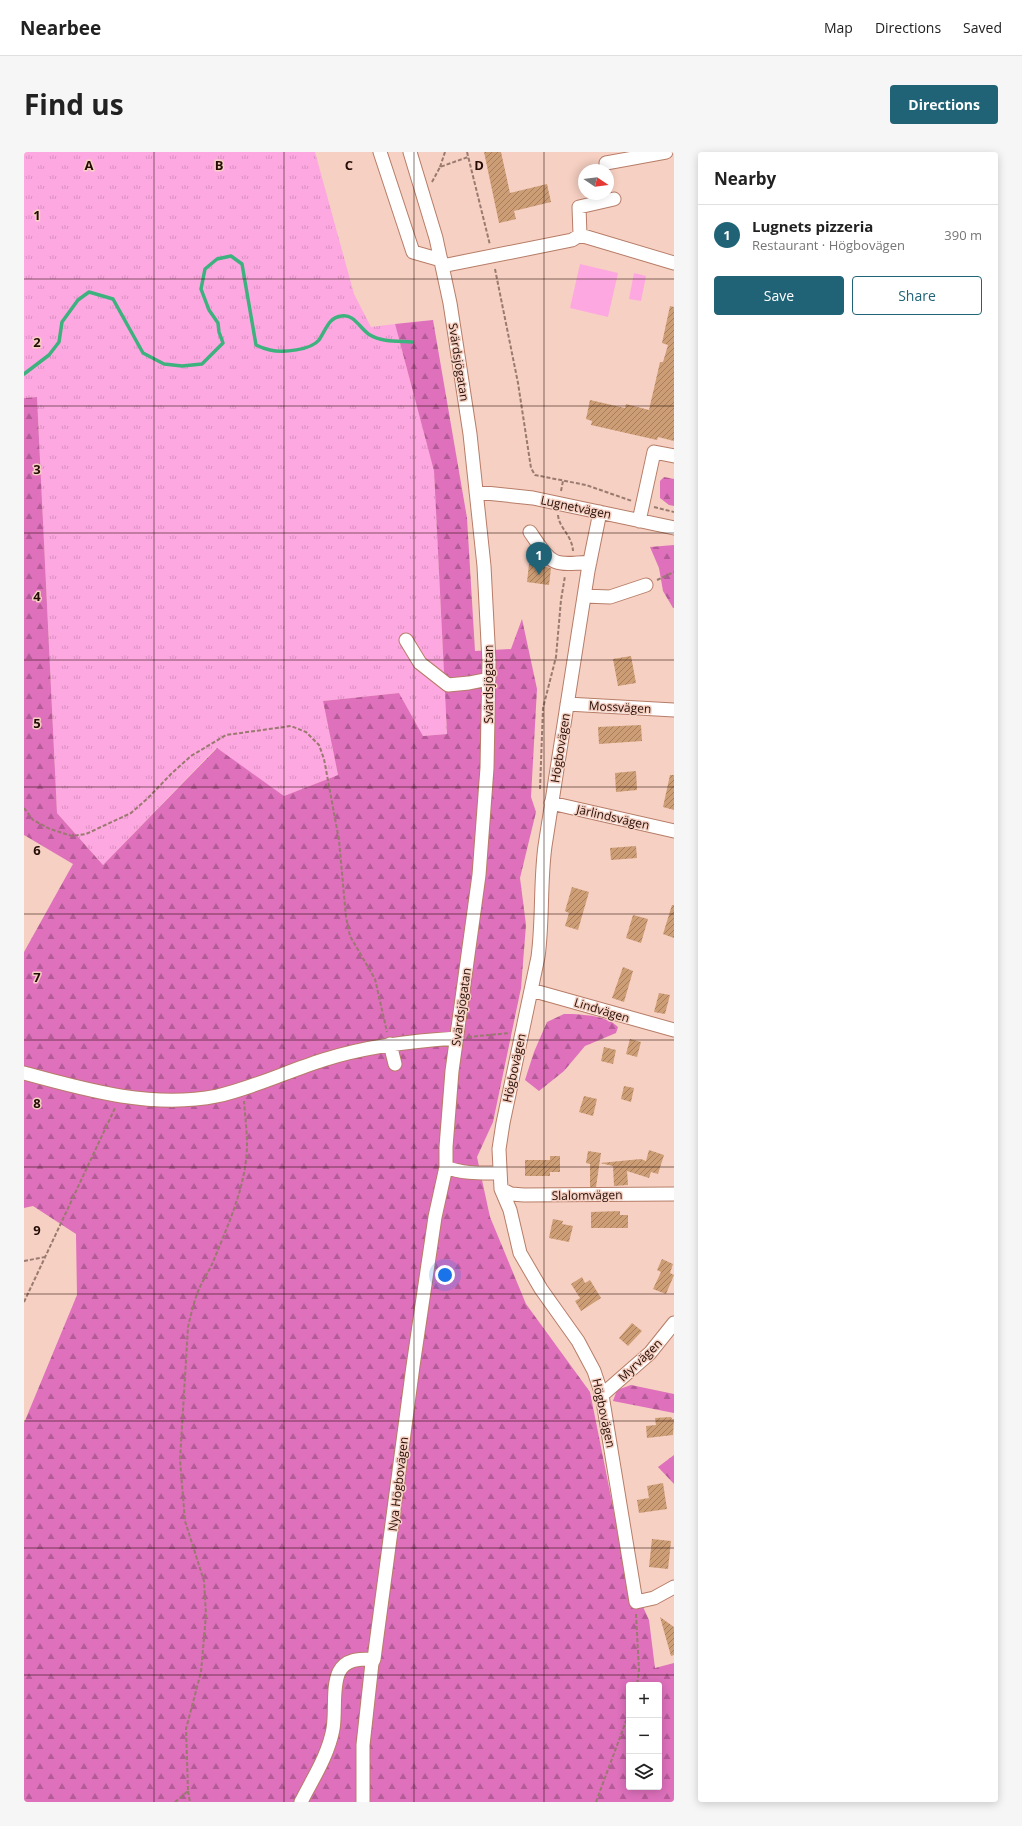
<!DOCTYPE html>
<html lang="en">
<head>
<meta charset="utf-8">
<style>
  body { margin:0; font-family:"Open Sans",sans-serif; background:#f6f6f6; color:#222 }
  .controls { position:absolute; right:12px; bottom:12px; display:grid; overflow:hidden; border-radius:4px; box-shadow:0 2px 10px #0003 }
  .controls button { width:36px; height:36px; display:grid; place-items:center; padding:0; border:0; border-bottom:1px solid #e0e0e0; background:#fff; color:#222; font:20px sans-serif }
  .compass { position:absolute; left:554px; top:12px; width:36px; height:36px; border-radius:50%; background:#fff; box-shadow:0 2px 10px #0003; rotate:103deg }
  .you { position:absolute; left:421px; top:1123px; width:14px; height:14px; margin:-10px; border:3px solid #fff; border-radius:50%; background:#1a73e8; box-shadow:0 0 0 6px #1a73e833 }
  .badge { display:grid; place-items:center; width:26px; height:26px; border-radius:50%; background:#206376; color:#fff; font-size:13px; font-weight:700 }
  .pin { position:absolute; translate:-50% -33px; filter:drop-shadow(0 1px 2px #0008) }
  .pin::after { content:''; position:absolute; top:21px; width:14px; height:12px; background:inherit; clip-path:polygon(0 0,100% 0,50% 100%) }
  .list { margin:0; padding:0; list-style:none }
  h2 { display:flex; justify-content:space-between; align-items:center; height:52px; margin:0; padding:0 16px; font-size:17px }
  h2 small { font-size:13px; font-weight:400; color:#767676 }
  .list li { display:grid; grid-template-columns:26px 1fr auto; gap:12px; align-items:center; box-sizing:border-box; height:60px; padding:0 16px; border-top:1px solid #e0e0e0 }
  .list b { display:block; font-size:15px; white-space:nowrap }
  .list p { margin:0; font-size:13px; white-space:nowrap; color:#767676 }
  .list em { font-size:13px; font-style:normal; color:#767676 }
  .actions { display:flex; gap:8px; padding:12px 16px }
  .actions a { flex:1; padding:9px 0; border:1px solid #206376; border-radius:4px; text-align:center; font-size:14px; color:#206376 }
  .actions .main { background:#206376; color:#fff }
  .icon { flex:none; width:22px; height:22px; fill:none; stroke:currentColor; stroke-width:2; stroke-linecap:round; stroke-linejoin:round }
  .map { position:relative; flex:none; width:650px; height:1650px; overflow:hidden; border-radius:4px }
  header { display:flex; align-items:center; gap:24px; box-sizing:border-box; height:56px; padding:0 20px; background:#fff; border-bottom:1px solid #e0e0e0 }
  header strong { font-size:19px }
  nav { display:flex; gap:22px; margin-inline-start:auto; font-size:14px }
  .intro { display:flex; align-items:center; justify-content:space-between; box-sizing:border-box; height:96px; padding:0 24px }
  h1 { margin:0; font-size:28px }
  .button { padding:10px 18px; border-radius:4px; background:#206376; color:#fff; font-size:14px; font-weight:700 }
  main { display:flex; gap:24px; padding:0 24px }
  aside { flex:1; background:#fff; border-radius:4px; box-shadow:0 2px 10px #0003 }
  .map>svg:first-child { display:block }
  .grass { fill:url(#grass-tufts) }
  .forest { fill:url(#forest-firs); fill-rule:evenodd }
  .park { fill:#fea8e1 }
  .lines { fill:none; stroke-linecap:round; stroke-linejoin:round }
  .stream { stroke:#3db27e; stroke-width:3.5 }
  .building { fill:url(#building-hatch) }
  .minor-casing { stroke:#b77d68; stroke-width:15 }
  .path { stroke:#997a6f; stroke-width:2; stroke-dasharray:4 2; stroke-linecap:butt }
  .minor { stroke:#fff; stroke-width:13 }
  .grid { fill:none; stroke:#230d06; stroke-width:1; stroke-opacity:0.55 }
  .labels { text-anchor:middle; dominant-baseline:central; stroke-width:3; stroke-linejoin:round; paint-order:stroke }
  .street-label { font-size:12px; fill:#230d06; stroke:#f6d0c2 }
  .grid-label { font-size:13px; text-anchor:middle; font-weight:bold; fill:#230d06; stroke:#f6d0c2; stroke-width:3; stroke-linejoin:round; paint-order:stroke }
</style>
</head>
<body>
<header>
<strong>Nearbee</strong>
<nav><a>Map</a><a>Directions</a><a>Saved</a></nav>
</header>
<div class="intro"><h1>Find us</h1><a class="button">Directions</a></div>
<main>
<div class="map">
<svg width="650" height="1650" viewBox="0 0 650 1650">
  <defs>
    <pattern id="grass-tufts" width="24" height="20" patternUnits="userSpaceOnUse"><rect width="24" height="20" fill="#fea8e1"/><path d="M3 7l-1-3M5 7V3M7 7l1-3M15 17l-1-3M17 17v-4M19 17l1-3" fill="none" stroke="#d98fc0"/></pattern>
    <pattern id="forest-firs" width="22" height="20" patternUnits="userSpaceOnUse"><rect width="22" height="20" fill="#de70bc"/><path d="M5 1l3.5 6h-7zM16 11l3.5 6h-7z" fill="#b45a97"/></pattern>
    <pattern id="building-hatch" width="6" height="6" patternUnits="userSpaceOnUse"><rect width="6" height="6" fill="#cd9d75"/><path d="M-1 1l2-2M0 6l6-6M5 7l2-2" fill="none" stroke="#a67e5e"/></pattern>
  </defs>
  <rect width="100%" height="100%" fill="#f6d0c2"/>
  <path class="grass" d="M 0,0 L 291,0 L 330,142 L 347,175 L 371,172 L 410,319 L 423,582 L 399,584 L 375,541 L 299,549 L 314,623 L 260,644 L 192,596 L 79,713 L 33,661 L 13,245 L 0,246 Z"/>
  <path class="forest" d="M 409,168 L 443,366 L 451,499 L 487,497 L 498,467 L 513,537 L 507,645 L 512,660 L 496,726 L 502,773 L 497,836 L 469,970 L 453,1005 L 466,1065 L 502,1152 L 566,1240 L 601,1415 L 625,1468 L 631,1516 L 650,1511 L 650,1650 L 0,1650 L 0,1271 L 53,1143 L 52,1082 L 9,1054 L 0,1056 L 0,800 L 49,712 L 0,683 L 0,246 L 13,245 L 33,661 L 79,713 L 193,596 L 260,644 L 314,623 L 299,549 L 375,541 L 399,584 L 423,582 L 410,319 L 371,172 ZM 605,1533 L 635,1533 L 635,1635 L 605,1635 Z
    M 640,325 L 650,327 L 650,354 L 645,353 L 636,346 L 636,329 Z
    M 650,393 L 650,456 L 649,456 L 639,439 L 635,416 L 626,395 Z
    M 540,862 C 555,862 583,863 594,875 L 592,881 L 561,894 L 540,919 L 515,939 L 501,928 L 510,900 L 523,870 Z
    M 607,1233 L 650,1242 L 650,1261 L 589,1249 L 593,1238 Z
    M 650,1303 L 650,1332 L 634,1315 Z"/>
  <path class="park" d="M 556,112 L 594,121 L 584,165 L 546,156 Z
    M 610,121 L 622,124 L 617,149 L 605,147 Z"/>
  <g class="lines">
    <path class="stream" d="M 0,222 L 25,203 L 35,190 L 38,170 L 54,148 L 65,140 L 89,147 L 119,201 L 140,212 L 158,214 L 178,212 L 199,191 L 195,180 L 194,171 L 185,158 L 177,137 L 181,117 L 193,107 L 207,104 L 218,112 L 232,193 C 236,195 241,197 246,198 C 259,201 287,198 295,188 C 302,178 304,166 317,164 C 330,161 336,177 346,183 C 357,190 375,189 388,190"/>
  </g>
  <path class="building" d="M 460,0 L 477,0 L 486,41 L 523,32 L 527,50 L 490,59 L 492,67 L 475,71 Z
    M 646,154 L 650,155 L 650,289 L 634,285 L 633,288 L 567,273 L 568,269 L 562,267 L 566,248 L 601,256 L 602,252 L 625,258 L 636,210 L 639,210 L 644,193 L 638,191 Z
    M 505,412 L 527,416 L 525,433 L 503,430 Z
    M 607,504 L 612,531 L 594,534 L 589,507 Z
    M 617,573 L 618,589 L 575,592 L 574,575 Z
    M 612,619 L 613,638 L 592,640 L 591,621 Z
    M 646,623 L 650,623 L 650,658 L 639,655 Z
    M 612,694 L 613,706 L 587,708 L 586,696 Z
    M 548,735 L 565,740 L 554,778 L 541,774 L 545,761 L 541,759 Z
    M 648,753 L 650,753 L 650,786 L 639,782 Z
    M 609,763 L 624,767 L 617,791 L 602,786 Z
    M 599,815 L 609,819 L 600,850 L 588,846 Z
    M 635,841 L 646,843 L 641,862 L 630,860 Z
    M 606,887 L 617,890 L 613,905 L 602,902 Z
    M 580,895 L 592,898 L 589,912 L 577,909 Z
    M 600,934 L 610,936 L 607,950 L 597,947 Z
    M 560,944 L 573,947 L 569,964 L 555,960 Z
    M 625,998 L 640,1003 L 634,1022 L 627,1020 L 625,1026 L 603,1019 L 604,1033 L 590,1034 L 589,1014 L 576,1011 L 617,1007 L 622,1009 Z
    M 564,999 L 577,1001 L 572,1035 L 566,1035 L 566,1012 L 562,1011 Z
    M 526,1004 L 536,1004 L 536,1020 L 526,1020 L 526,1024 L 501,1024 L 501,1008 L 526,1008 Z
    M 596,1059 L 596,1063 L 604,1063 L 604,1076 L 567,1076 L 567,1060 Z
    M 529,1067 L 539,1069 L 538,1072 L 549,1074 L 545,1090 L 525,1086 Z
    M 638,1107 L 649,1112 L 646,1121 L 650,1123 L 642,1142 L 629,1137 L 637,1120 L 633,1118 Z
    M 558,1125 L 561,1131 L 566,1128 L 577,1146 L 557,1159 L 551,1149 L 556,1146 L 547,1132 Z
    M 608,1171 L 618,1179 L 604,1194 L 595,1186 Z
    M 647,1265 L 648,1267 L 650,1267 L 649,1283 L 623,1286 L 622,1274 L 632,1273 L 631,1266 Z
    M 639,1331 L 643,1357 L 615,1361 L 613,1348 L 625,1346 L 623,1334 Z
    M 628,1387 L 647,1389 L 644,1417 L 625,1415 Z
    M 636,1465 L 650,1475 L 650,1503 L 647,1504 Z"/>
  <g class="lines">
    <g class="minor-casing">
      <path id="minor" d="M 356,0 L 389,100 L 417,108
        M 582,11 L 642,0
        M 556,83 L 650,111
        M 418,114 L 548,88 L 556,83 L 555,55 L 590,47
        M 452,340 L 509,346 L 650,376
        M 576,360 L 564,419 L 521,694 C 516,731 519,768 514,805 L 479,971 L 475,997 L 477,1037 L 486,1058 L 496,1101 L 517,1137 L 554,1189 L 570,1219 L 578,1243 L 612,1450 L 630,1446 L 650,1435
        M 615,369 L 630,300 L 650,304
        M 506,380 C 528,412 526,414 566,410
        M 560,444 L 586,445 L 622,433
        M 382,488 L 396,511 L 424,533 L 445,531 L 465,527
        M 543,552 L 650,558
        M 527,651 L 650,679
        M 507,838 L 650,878
        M 366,892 L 371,912
        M 0,921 C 62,938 129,957 193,944 C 229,936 264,919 299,908 C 342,894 388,889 433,886
        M 422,1015 C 438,1022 458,1021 475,1021
        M 477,1037 L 487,1042 L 500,1043 L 650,1042
        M 578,1243 L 626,1201 L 650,1171
        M 277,1650 C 289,1626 304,1604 309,1577 C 312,1560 308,1535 315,1520 C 322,1506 338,1507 350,1507
        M 339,1650 L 339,1593 L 348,1511 L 350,1507 L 389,1214 L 411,1065 L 422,1015 L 422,995 L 428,919 L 455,723 L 463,616 L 465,510 L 460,414 L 446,282 L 426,151 L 412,86 L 386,0"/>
    </g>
    <path class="path" d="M 443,0 L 466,93
      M 416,15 L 421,0
      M 408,30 L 416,15 L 444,5
      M 471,117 L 494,231 L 507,316 L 511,323 L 562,333 L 608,349
      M 537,339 L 539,329
      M 630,355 L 650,360
      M 534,363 C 535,376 548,383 549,399
      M 633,428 L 650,420
      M 516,637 L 519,556 L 532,505 L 537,448 L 541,424
      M 0,656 L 9,668 L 26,677 L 48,684 L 62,682 L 107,661 L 124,646 L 147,622 L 167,604 L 202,583 L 267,574 L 282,580 L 295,593 L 300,607 L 315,688 L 322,765 L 326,784 L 351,827 L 363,880
      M 444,885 L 486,881
      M 0,1109 L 21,1105
      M 0,1150 L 91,956
      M 612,1462 L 615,1518 L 613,1533
      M 164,1639 L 166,1650
      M 151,1650 L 164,1639 L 162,1577 L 177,1520 L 182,1463 L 180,1429 L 161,1369 L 156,1308 L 164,1175 C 167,1162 170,1149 175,1137 C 179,1128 185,1119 189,1110 C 204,1073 223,1032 223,992 C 223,978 221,964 220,949
      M 572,1650 L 605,1561"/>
    <use href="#minor" class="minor"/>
  </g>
  <path class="grid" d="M 130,0 L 130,1650M 260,0 L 260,1650M 390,0 L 390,1650M 520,0 L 520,1650M 0,127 L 650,127M 0,254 L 650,254M 0,381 L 650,381M 0,508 L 650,508M 0,635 L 650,635M 0,762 L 650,762M 0,888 L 650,888M 0,1015 L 650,1015M 0,1142 L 650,1142M 0,1269 L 650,1269M 0,1396 L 650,1396M 0,1523 L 650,1523"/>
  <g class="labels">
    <g class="street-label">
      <text transform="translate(435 210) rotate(81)">Svärdsjögatan</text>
      <text transform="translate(552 355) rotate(12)">Lugnetvägen</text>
      <text transform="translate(464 532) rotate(-90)">Svärdsjögatan</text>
      <text transform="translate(596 555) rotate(3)">Mossvägen</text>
      <text transform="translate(536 596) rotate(-81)">Högbovägen</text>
      <text transform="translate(589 665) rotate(13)">Järlindsvägen</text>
      <text transform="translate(437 855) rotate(-82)">Svärdsjögatan</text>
      <text transform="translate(578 858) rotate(17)">Lindvägen</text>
      <text transform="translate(490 916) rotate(-78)">Högbovägen</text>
      <text transform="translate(563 1043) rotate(-1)">Slalomvägen</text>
      <text transform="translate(616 1208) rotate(-44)">Myrvägen</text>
      <text transform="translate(580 1261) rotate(78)">Högbovägen</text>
      <text transform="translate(374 1332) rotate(-83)">Nya Högbovägen</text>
    </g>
  </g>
  <g class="grid-label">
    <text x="65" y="18">A</text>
    <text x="195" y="18">B</text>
    <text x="325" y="18">C</text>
    <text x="455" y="18">D</text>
    <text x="13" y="68">1</text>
    <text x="13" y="195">2</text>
    <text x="13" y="322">3</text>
    <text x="13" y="449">4</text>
    <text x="13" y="576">5</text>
    <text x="13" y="703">6</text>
    <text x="13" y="830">7</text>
    <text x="13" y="956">8</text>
    <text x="13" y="1083">9</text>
  </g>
</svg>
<div class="controls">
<button>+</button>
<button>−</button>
<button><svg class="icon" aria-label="layers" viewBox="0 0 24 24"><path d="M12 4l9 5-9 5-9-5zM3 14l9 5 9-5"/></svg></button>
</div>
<svg class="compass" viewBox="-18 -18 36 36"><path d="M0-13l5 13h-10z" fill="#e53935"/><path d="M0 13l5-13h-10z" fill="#767676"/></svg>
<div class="you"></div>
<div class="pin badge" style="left:515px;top:423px">1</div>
</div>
<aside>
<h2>Nearby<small></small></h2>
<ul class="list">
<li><span class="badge">1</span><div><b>Lugnets pizzeria</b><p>Restaurant · Högbovägen</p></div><em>390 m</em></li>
</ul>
<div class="actions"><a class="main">Save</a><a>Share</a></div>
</aside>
</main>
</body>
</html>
